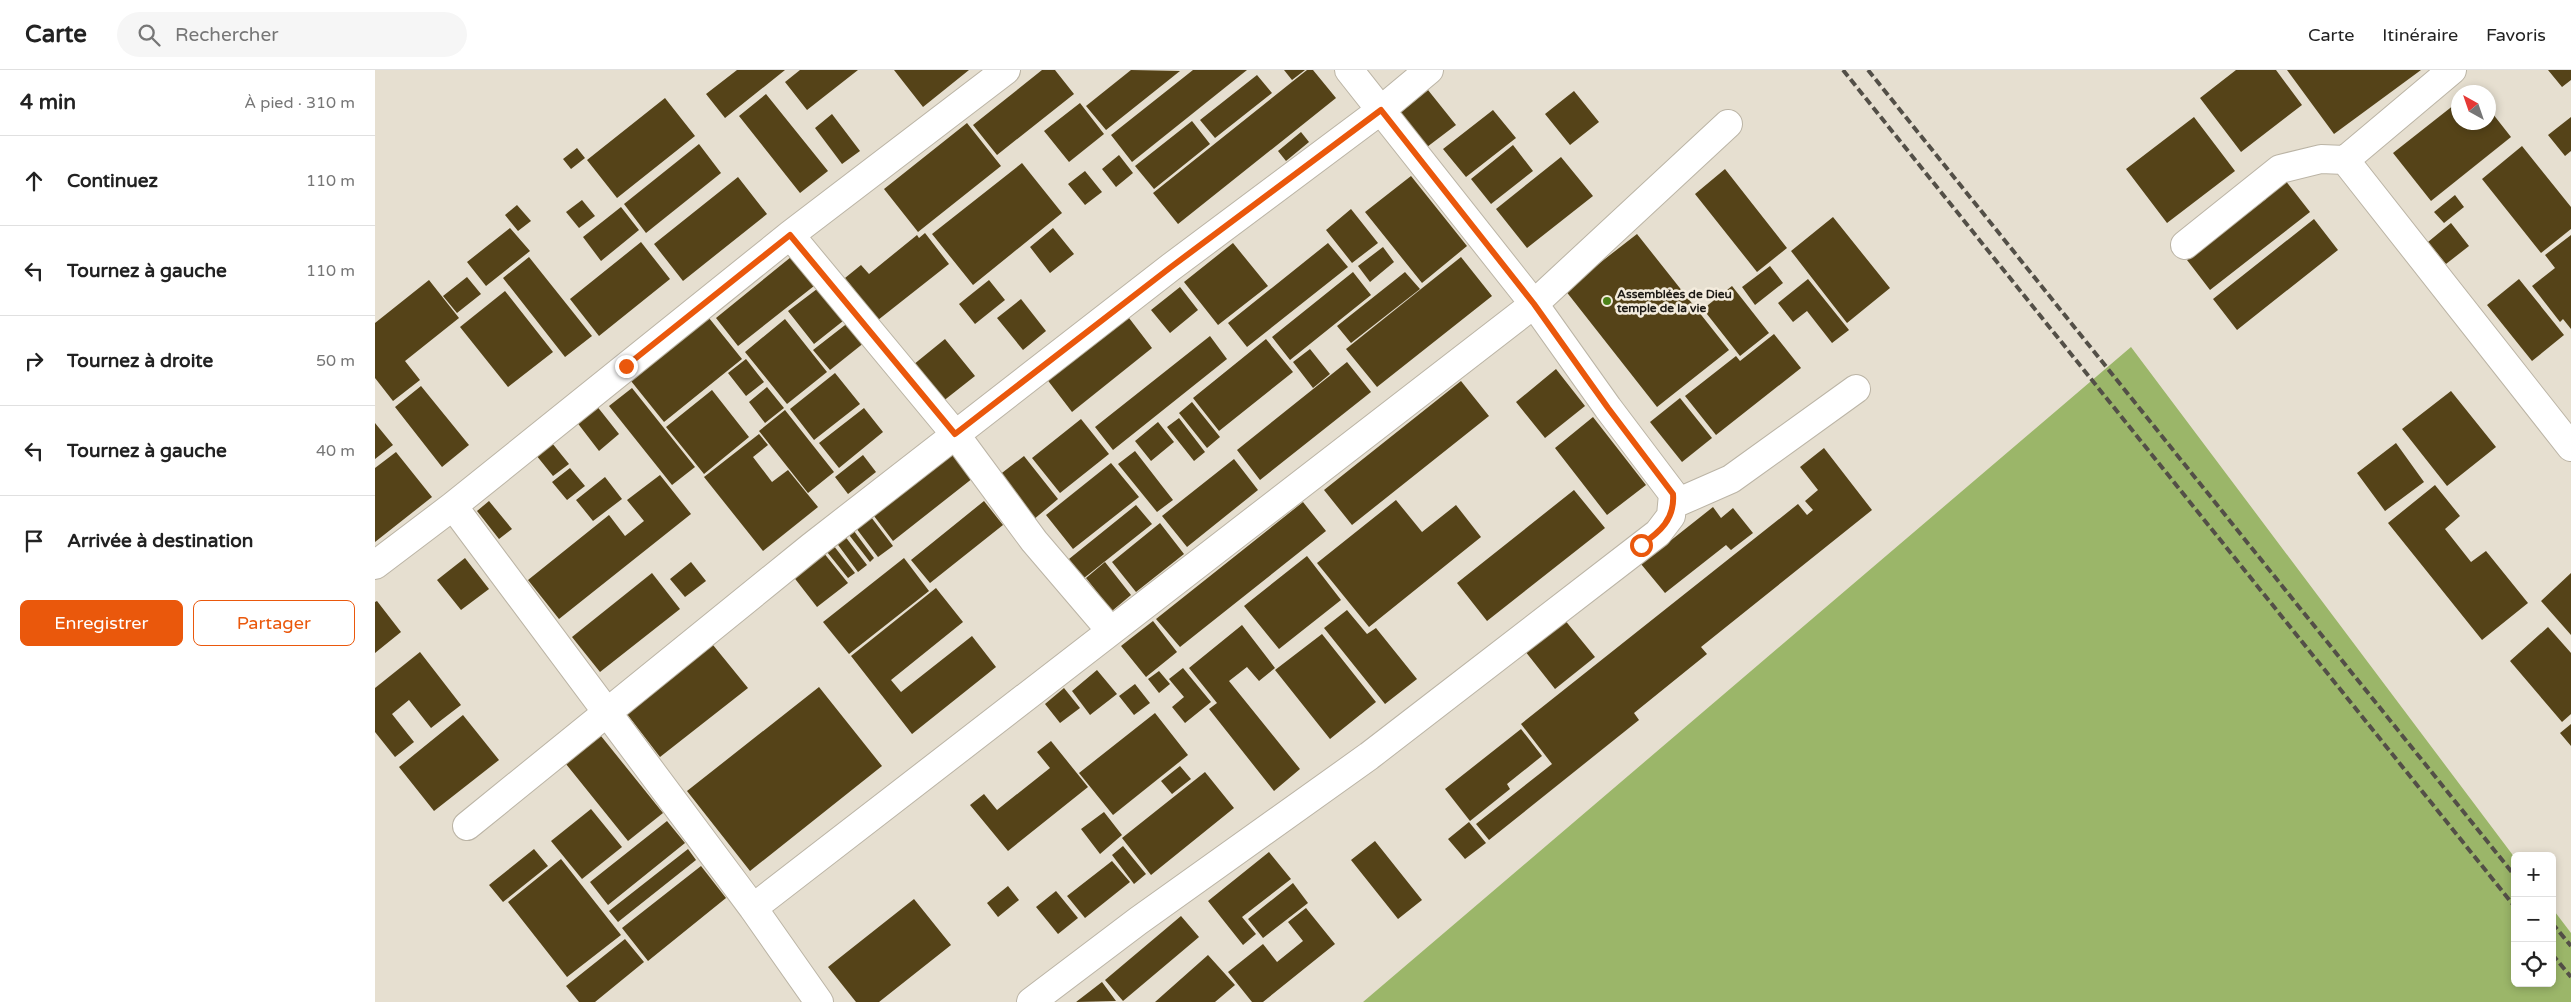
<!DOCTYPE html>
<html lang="fr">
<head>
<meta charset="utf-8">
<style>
  body { margin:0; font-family:"Varela Round",sans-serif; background:#f6f6f6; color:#222 }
  .controls { position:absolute; right:15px; bottom:15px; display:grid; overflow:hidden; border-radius:8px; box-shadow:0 2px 8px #0003 }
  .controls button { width:45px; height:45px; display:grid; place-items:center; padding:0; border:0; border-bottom:1px solid #e0e0e0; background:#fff; color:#222; font:25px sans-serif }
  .compass { position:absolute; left:2076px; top:15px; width:45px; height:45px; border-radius:50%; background:#fff; box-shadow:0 2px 8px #0003; rotate:320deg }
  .stop { position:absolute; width:15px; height:15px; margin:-11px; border:4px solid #ea580c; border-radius:50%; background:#fff }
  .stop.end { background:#ea580c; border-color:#fff; box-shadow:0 1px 5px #0008 }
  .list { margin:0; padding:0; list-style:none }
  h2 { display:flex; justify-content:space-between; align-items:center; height:65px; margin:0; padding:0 20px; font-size:21px }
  h2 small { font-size:16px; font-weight:400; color:#767676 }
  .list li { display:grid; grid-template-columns:32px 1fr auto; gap:15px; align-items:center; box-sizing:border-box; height:90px; padding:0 20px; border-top:1px solid #e0e0e0 }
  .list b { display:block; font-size:19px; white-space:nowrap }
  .list em { font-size:16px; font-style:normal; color:#767676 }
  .actions { display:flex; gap:10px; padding:15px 20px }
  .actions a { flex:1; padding:11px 0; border:1px solid #ea580c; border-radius:8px; text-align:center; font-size:18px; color:#ea580c }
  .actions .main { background:#ea580c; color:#fff }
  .icon { flex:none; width:28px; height:28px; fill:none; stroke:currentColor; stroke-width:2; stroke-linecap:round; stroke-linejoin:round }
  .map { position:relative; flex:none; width:2196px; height:932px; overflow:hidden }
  header { display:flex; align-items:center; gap:30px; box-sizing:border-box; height:70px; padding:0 25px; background:#fff; border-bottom:1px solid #e0e0e0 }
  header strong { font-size:24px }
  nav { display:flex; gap:28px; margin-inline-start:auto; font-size:18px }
  .search { width:350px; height:45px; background:#f6f6f6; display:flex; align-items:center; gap:12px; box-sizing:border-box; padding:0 18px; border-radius:28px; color:#767676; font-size:19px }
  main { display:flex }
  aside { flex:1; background:#fff }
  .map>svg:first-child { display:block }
  .forest { fill:#9bb669 }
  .building { fill:#554318 }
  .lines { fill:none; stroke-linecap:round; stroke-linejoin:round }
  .minor-casing { stroke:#bbb4a5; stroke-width:30 }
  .minor { stroke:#fff; stroke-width:28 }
  .rail { stroke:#534f47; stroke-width:4; stroke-dasharray:8 4; stroke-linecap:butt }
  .route { stroke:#ea580c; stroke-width:6 }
  .poi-dot { fill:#4d8219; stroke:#f4ecdd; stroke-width:2 }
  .labels { text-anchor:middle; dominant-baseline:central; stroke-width:5; stroke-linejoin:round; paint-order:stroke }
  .poi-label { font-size:12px; font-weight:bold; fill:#1d1a15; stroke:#f4ecdd; text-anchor:start }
</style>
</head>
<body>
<header>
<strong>Carte</strong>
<div class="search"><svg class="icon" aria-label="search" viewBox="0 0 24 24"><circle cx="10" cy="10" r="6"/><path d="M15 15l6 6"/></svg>Rechercher</div>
<nav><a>Carte</a><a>Itinéraire</a><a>Favoris</a></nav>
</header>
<main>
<aside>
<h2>4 min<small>À pied · 310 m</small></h2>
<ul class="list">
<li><svg class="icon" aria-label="ahead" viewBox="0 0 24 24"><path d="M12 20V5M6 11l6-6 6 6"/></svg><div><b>Continuez</b></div><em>110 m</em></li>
<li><svg class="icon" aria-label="left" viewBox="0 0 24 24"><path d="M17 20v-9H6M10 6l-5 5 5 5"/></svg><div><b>Tournez à gauche</b></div><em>110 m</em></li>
<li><svg class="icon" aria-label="right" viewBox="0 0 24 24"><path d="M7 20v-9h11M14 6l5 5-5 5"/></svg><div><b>Tournez à droite</b></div><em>50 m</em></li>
<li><svg class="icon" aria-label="left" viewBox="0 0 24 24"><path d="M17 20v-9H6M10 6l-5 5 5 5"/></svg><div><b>Tournez à gauche</b></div><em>40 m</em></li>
<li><svg class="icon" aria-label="arrive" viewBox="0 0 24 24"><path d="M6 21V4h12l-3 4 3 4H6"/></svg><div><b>Arrivée à destination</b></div></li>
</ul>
<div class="actions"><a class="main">Enregistrer</a><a>Partager</a></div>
</aside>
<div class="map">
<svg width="2196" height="932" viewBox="0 0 2196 932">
  <rect width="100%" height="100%" fill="#e6dfd0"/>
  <path class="forest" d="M 1756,277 L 2140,788 L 2140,913 L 2177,913 L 2177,838 L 2196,863 L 2196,932 L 988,932 Z"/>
  <path class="building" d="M 362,0 L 410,0 L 350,48 L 331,24 Z
    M 425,0 L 483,0 L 432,40 L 410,12 Z
    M 519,0 L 594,0 L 548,37 Z
    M 667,0 L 680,0 L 699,24 L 622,85 L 598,55 Z
    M 756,0 L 805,1 L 731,60 L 711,36 Z
    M 818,0 L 872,0 L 757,92 L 736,65 Z
    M 909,0 L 930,0 L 917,10 Z
    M 932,0 L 938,0 L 961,28 L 803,154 L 778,123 Z
    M 1861,0 L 1901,0 L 1927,35 L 1866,82 L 1825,28 Z
    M 1912,0 L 2046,0 L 1959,64 Z
    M 2173,0 L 2196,0 L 2196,10 L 2187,17 Z
    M 882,5 L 897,23 L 840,68 L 825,50 Z
    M 1053,20 L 1081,55 L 1052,77 L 1025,43 Z
    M 1199,21 L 1224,52 L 1195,75 L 1170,44 Z
    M 391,24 L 453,101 L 425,123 L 364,46 Z
    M 290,28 L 320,66 L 242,128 L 212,90 Z
    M 2084,31 L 2084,52 L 2114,52 L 2114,39 L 2136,67 L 2056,131 L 2018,83 Z
    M 705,33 L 729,64 L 694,92 L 669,61 Z
    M 1118,40 L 1141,68 L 1091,107 L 1068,79 Z
    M 457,44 L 485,81 L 467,94 L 440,58 Z
    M 1819,47 L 1860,101 L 1792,153 L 1751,99 Z
    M 2196,47 L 2196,81 L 2190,86 L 2173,65 Z
    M 817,51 L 835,74 L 779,119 L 760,96 Z
    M 592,53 L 626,96 L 543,162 L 509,119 Z
    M 926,62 L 934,72 L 911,91 L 903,81 Z
    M 324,74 L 346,103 L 271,163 L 249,134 Z
    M 1138,75 L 1158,101 L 1116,134 L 1096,109 Z
    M 2147,76 L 2196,137 L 2196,159 L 2166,183 L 2107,109 Z
    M 202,78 L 210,88 L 196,99 L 188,89 Z
    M 744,85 L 758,103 L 741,117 L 727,99 Z
    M 1186,87 L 1218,126 L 1152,178 L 1121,139 Z
    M 647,93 L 687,143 L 598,215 L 557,164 Z
    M 1350,99 L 1412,178 L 1382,202 L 1320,124 Z
    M 710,101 L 727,122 L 710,135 L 693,114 Z
    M 1036,106 L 1092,176 L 1047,213 L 990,142 Z
    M 1907,106 L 1935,142 L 1835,220 L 1812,190 L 1891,129 L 1886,122 Z
    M 363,107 L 392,144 L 308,211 L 279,174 Z
    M 2080,125 L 2089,137 L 2069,153 L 2059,142 Z
    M 207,130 L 220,146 L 204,158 L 191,142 Z
    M 142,135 L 156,151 L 143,161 L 130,145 Z
    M 246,137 L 264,160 L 226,191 L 208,167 Z
    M 976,139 L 1003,173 L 977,193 L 951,160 Z
    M 1458,147 L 1515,218 L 1472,253 L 1416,181 Z
    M 1939,149 L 1963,180 L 1862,260 L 1838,229 Z
    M 2076,153 L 2094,176 L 2071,194 L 2053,172 Z
    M 135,158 L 155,181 L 111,216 L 92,192 Z
    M 678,158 L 699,184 L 675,203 L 655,177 Z
    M 550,163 L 574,194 L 503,250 L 470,208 L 486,195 L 494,204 L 542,165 L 544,168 Z
    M 1262,164 L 1354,280 L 1282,337 L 1190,220 Z
    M 2196,165 L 2196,259 L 2188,249 L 2185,252 L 2157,216 L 2180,198 L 2170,185 Z
    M 266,172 L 295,209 L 224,266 L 195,229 Z
    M 858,173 L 893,216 L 843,255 L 809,212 Z
    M 953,173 L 973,197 L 872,277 L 853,253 Z
    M 1008,177 L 1019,192 L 995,212 L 983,196 Z
    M 154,187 L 217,266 L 190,287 L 128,208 Z
    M 416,187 L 439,216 L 363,276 L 341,248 Z
    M 1086,187 L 1117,226 L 1002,317 L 971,279 Z
    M 1395,196 L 1408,213 L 1380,235 L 1367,217 Z
    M 978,202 L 996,225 L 915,290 L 897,267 Z
    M 1030,202 L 1045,219 L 976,273 L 962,256 Z
    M 92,207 L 106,224 L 82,243 L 68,226 Z
    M 1433,209 L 1474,260 L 1457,273 L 1432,241 L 1418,252 L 1403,233 Z
    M 2144,209 L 2189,265 L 2157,291 L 2112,235 Z
    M 54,210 L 84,248 L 30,291 L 45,310 L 18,331 L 0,308 L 0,253 Z
    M 614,210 L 630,230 L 600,254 L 584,234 Z
    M 1357,216 L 1394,263 L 1365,286 L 1328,239 Z
    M 805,217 L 823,240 L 795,263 L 776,240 Z
    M 442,219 L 468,251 L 439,274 L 413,241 Z
    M 130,221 L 178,282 L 133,317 L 85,257 Z
    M 646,229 L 671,261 L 648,280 L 622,248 Z
    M 751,244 L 777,278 L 697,342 L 671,308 Z
    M 334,248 L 367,289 L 289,352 L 256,311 Z
    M 410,249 L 452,302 L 412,334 L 370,282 Z
    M 474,252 L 490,272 L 455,300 L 438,280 Z
    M 1399,264 L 1426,298 L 1341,365 L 1310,326 L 1361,286 L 1365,291 Z
    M 835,266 L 852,289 L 738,380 L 720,357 Z
    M 570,269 L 600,306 L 567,332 L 538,295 Z
    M 891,269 L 918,302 L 844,361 L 818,328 Z
    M 935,279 L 955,304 L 938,318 L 918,292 Z
    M 371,289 L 389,312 L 371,326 L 353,303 Z
    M 972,292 L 996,322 L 885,410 L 862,380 Z
    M 1181,299 L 1210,336 L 1170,368 L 1141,332 Z
    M 460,303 L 485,334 L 439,370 L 415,339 Z
    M 1086,311 L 1114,346 L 977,455 L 949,420 Z
    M 46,316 L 94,375 L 67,397 L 20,337 Z
    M 392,317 L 409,338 L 390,353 L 374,332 Z
    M 257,318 L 320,397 L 297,415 L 234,336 Z
    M 337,320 L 374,367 L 329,404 L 291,357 Z
    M 2076,321 L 2121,377 L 2072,416 L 2027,359 Z
    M 1305,328 L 1337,368 L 1307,392 L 1275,352 Z
    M 817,332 L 845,367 L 832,378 L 804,343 Z
    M 221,335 L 244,364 L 224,381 L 201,351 Z
    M 489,338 L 508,362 L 464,398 L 444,373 Z
    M 410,340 L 459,402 L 433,423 L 384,361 Z
    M 1218,347 L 1271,415 L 1232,445 L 1180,378 Z
    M 804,348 L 830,382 L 819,391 L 792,357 Z
    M 706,349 L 734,384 L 685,423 L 657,388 Z
    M 783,352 L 799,372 L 776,391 L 760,371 Z
    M 0,353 L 18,375 L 0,389 Z
    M 384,364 L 393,375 L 378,387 L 397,412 L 413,400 L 443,437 L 388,481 L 329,407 Z
    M 177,373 L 194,394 L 178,406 L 161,385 Z
    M 2021,373 L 2049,412 L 2010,441 L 1982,403 Z
    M 1449,378 L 1497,440 L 1326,577 L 1332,584 L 1259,643 L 1264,650 L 1114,770 L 1101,754 L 1177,694 L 1146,654 L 1423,434 L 1432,445 L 1438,440 L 1430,431 L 1443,420 L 1425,397 Z
    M 575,380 L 598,408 L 518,471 L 496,442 Z
    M 760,381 L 798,430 L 782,442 L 743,394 Z
    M 21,382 L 57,427 L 0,472 L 0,398 Z
    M 488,385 L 501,402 L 473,424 L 460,407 Z
    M 649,386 L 683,429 L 658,450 L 623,406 Z
    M 859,389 L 883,420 L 812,477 L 787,446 Z
    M 736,393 L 764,427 L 698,479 L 671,445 Z
    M 195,398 L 210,416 L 192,430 L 177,412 Z
    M 285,405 L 316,444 L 184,549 L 153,510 L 234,445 L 250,466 L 269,451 L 252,430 Z
    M 230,407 L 247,429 L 218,451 L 201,430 Z
    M 2060,415 L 2085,446 L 2070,459 L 2096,492 L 2111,481 L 2153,533 L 2107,570 L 2013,453 Z
    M 1199,420 L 1230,458 L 1112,551 L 1082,513 Z
    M 1021,430 L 1047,462 L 1081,435 L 1106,467 L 994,557 L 942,493 Z
    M 114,431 L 137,459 L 124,469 L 102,441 Z
    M 609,431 L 628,455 L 555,513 L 536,490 Z
    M 928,432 L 951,461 L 805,577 L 781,549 Z
    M 761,435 L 777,454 L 709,508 L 694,489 Z
    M 1338,437 L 1346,448 L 1358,438 L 1378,463 L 1356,480 L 1351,475 L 1290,523 L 1266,494 Z
    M 490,439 L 518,476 L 503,487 L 475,450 Z
    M 785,453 L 809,484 L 761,522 L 737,492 Z
    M 476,457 L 499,488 L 495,492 L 471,461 Z
    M 466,461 L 492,495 L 483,502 L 458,468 Z
    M 455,471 L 480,503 L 473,508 L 448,477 Z
    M 444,477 L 473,513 L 442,537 L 414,501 Z
    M 932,486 L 966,530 L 904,579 L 869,536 Z
    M 90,488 L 114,519 L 86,540 L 62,510 Z
    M 529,488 L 554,521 L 474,584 L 448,552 Z
    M 316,492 L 331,511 L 310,527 L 295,509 Z
    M 730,492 L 756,525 L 737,541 L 711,508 Z
    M 277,503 L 305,539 L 225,602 L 197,567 Z
    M 2196,503 L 2196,565 L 2166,531 Z
    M 561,518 L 588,552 L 516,610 L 526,622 L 597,566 L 621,597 L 537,664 L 476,586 Z
    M 2,531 L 26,562 L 0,583 L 0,532 Z
    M 972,540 L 992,564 L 1001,558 L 1042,609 L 1010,634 L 949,558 Z
    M 1189,549 L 1220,587 L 1180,619 L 1150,581 Z
    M 778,551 L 802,582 L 771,607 L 746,576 Z
    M 867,555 L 900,598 L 884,611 L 872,597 L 854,611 L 925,699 L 899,721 L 834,639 L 842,633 L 814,598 Z
    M 2173,557 L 2196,583 L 2196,644 L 2187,652 L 2135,591 Z
    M 947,564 L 1001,632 L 955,669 L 900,600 Z
    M 338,575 L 373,618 L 285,687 L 252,644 Z
    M 45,582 L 86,635 L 56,658 L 34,630 L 17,644 L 39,672 L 20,687 L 0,662 L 0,618 Z
    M 808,598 L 836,632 L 810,653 L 797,637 L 809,627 L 794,609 Z
    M 722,600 L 742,624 L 715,645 L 697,621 Z
    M 784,601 L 795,614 L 784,623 L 773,609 Z
    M 760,614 L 775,633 L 759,645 L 744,626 Z
    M 444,617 L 507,696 L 375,801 L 312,721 Z
    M 689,618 L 705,638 L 685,653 L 670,634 Z
    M 780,643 L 813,685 L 738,745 L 704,703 Z
    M 88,645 L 124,690 L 59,741 L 24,697 Z
    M 2196,654 L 2196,676 L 2185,663 Z
    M 1146,659 L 1167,686 L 1132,714 L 1135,719 L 1095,751 L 1070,719 Z
    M 226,666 L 288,743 L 253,771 L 191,694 Z
    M 676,671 L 713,717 L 633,781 L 595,735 L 609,724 L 622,740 L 675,698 L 662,682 Z
    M 805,696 L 816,709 L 797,724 L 786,711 Z
    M 830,702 L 859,738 L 776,805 L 747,768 Z
    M 216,739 L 247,777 L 207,809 L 176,771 Z
    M 729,742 L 747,765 L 725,784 L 706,759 Z
    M 292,751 L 310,773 L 233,835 L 215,812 Z
    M 1094,752 L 1111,773 L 1090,789 L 1073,769 Z
    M 1000,771 L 1047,830 L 1023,849 L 976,790 Z
    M 748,776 L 771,804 L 759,814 L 737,785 Z
    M 159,779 L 173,796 L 128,832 L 114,815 Z
    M 313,779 L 321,790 L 243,852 L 234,841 Z
    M 894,782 L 916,809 L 867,847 L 881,864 L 868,875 L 833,831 Z
    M 186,789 L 246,865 L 192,907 L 133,832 Z
    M 737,791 L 755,812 L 710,848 L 692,826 Z
    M 326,796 L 351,828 L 273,891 L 247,858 Z
    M 918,813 L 933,833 L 888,868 L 873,849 Z
    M 633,816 L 644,830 L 623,847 L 612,833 Z
    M 681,821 L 703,848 L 683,864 L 661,837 Z
    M 539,829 L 576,875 L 504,932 L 481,932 L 453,897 Z
    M 931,838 L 960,874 L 888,932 L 877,932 L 853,902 L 888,874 L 902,892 L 928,871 L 913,852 Z
    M 806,846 L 824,867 L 748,931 L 730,910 Z
    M 250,869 L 269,892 L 220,932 L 204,932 L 191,916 Z
    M 833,885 L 860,915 L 840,932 L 780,932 Z
    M 727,912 L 741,931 L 701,932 Z"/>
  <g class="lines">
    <g class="minor-casing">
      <path id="minor" d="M 1970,90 L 2196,377
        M 415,165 L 580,364 L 659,471 L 735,560
        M 1810,175 L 1905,99 L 1946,89 L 1970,90 L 2077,0
        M 1299,434 L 1356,409 L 1481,319
        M 78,436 L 378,838 L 444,932
        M 0,495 L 78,436 L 415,165 L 631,0
        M 92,756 L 436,477 L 796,197 L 1006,40 L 1054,0
        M 378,838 L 1159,234 L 1353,54
        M 656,932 L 763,851 L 994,686 L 1283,463 L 1296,446 L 1298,424 L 1233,338 L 1159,234 L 974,0"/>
    </g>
    <use href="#minor" class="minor"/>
    <path class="rail" d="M 1468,0 L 2140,837
      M 1493,0 L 2140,806
      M 2177,853 L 2196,876
      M 2177,884 L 2196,907"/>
  </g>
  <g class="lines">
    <path class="route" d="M 251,296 L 415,165 L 580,364 L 796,197 L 1006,40 L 1159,234 L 1233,338 L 1298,424 C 1300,449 1285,462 1266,475"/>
  </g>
  <circle class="poi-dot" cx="1232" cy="231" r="5"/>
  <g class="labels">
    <g class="poi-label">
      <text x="1242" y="224">Assemblées de Dieu<tspan x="1242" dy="14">temple de la vie</tspan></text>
    </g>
  </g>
</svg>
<div class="controls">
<button>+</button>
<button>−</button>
<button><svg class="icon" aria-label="locate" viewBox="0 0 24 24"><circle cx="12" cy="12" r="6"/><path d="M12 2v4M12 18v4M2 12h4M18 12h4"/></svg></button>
</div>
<svg class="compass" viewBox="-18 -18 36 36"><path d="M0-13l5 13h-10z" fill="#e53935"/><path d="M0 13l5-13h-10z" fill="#767676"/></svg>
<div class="stop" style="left:1266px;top:475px"></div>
<div class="stop end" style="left:251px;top:296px"></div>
</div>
</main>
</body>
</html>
